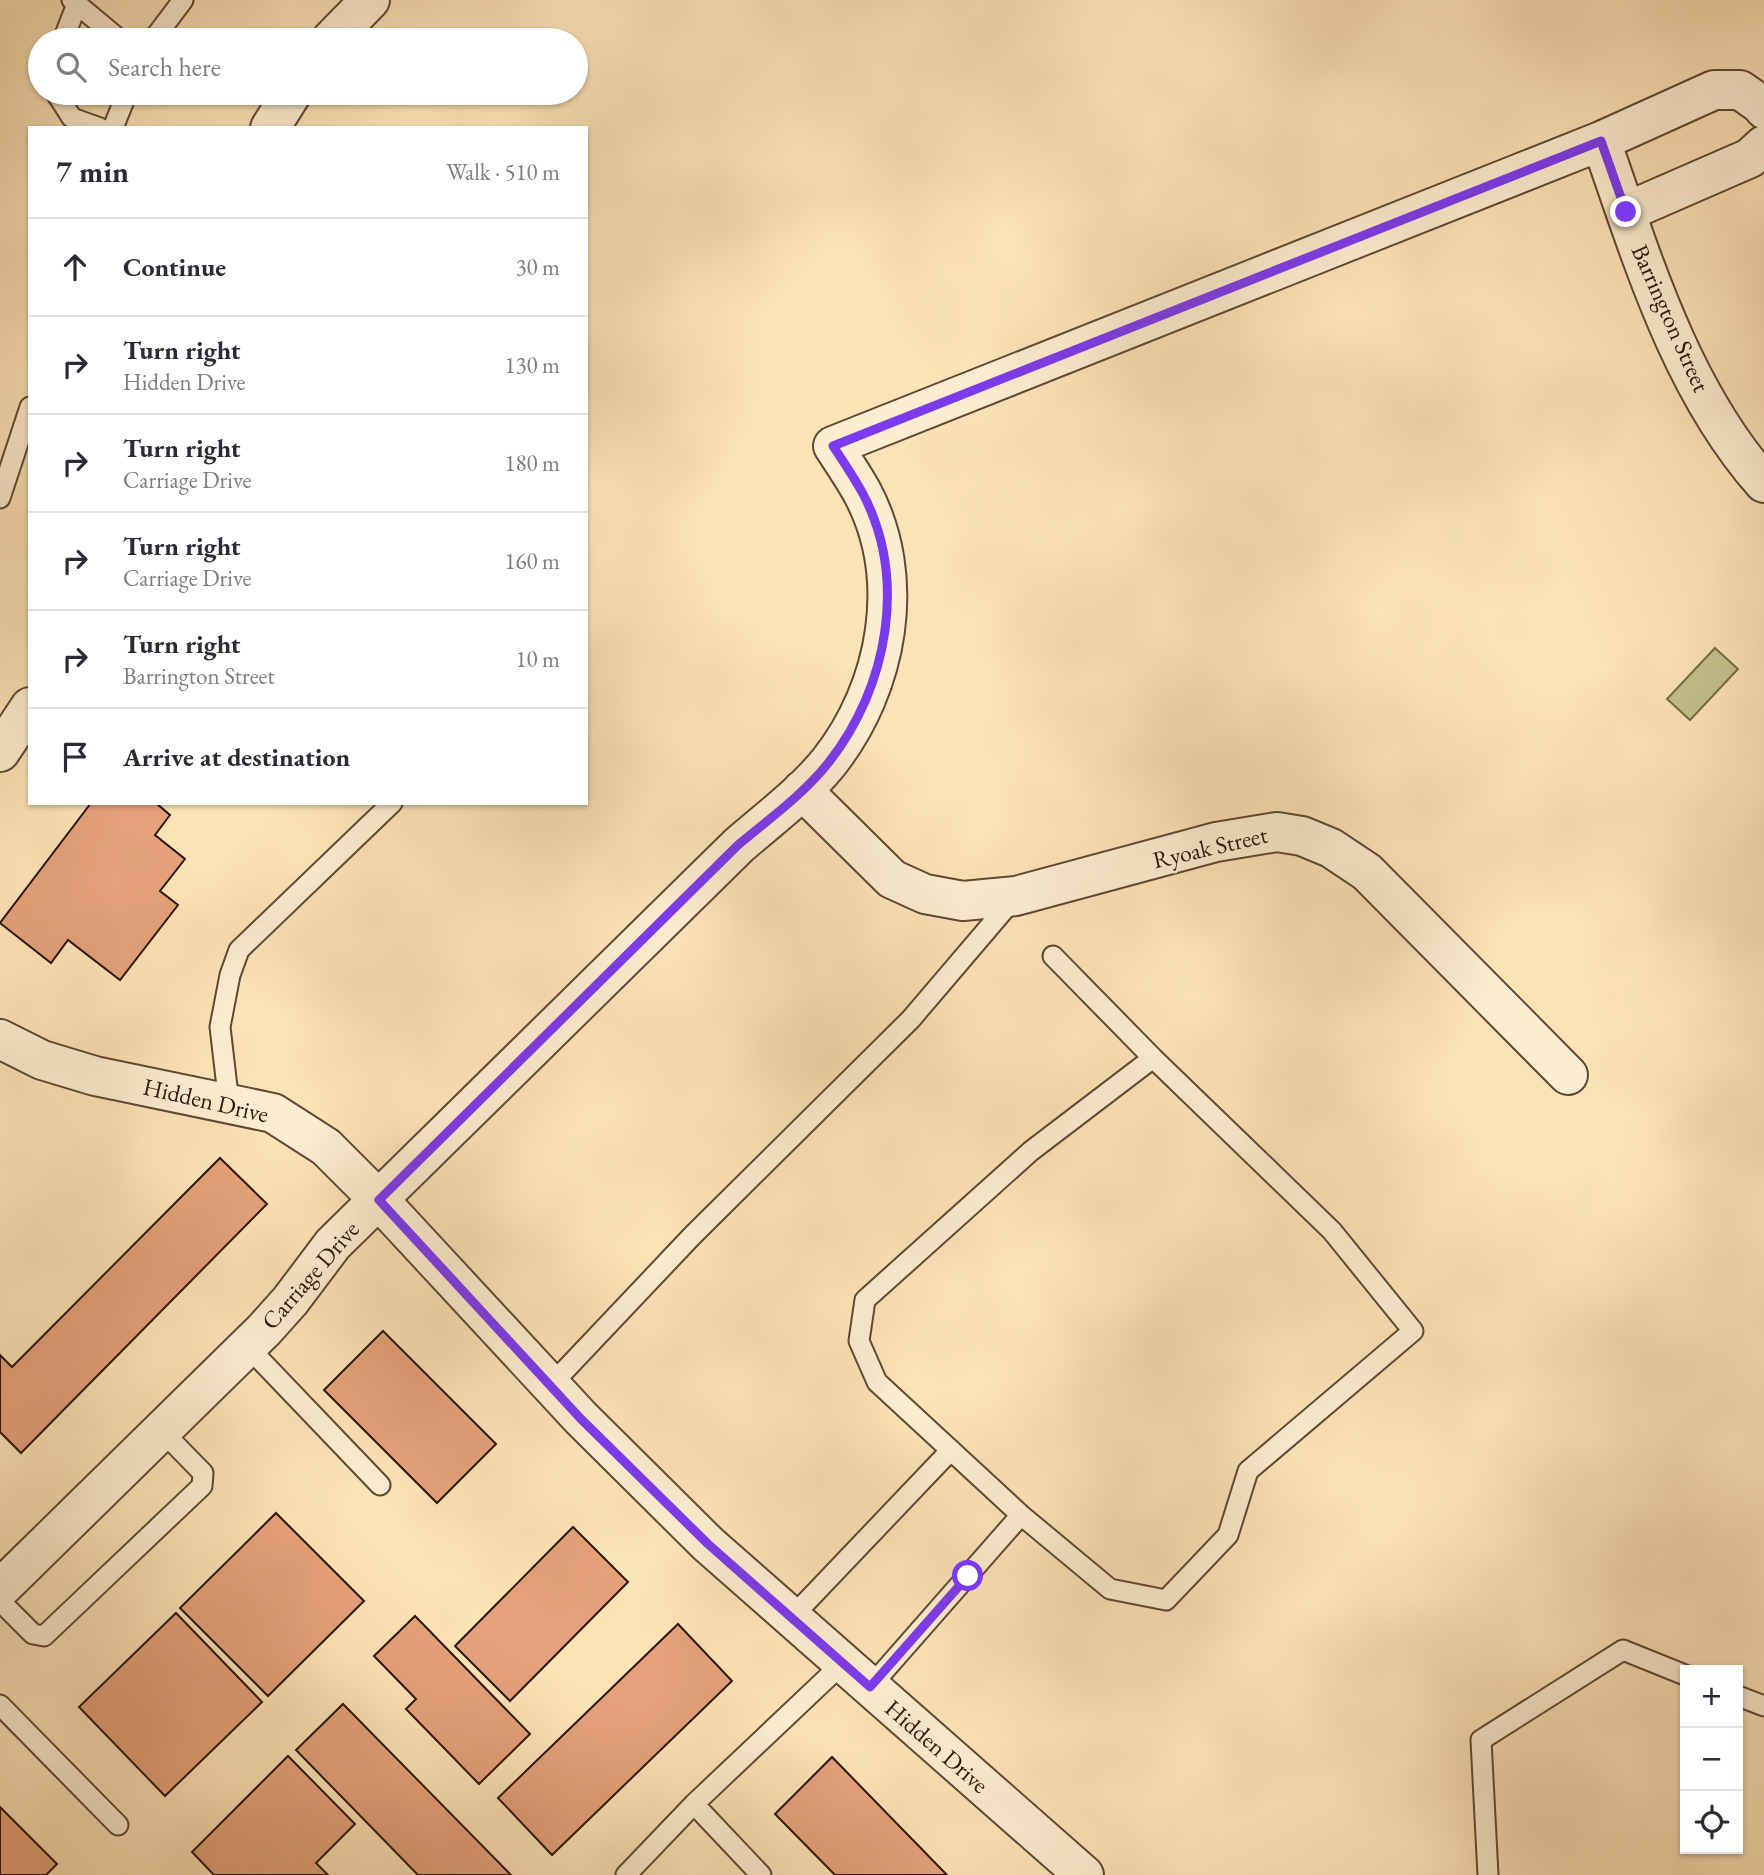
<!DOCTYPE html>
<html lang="en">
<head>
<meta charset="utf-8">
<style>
  body { margin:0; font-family:"EB Garamond",serif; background:#f7f7f7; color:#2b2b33 }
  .controls { position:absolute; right:21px; bottom:21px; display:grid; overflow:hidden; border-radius:0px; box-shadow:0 2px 5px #0004 }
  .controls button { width:63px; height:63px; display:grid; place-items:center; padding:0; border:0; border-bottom:2px solid #e1e1e2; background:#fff; color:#2b2b33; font:35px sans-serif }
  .stop { position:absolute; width:21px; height:21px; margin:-16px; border:5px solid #7c3aed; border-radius:50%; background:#fff }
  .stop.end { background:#7c3aed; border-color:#fff; box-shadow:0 2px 7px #0008 }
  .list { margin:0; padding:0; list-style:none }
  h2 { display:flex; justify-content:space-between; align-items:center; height:91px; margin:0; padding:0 28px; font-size:30px }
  h2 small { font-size:23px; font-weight:400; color:#7c7c81 }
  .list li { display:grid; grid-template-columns:46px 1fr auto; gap:21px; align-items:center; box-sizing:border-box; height:98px; padding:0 28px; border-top:2px solid #e1e1e2 }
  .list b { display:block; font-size:26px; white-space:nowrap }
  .list p { margin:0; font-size:23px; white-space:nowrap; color:#7c7c81 }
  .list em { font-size:23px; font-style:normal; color:#7c7c81 }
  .icon { flex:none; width:38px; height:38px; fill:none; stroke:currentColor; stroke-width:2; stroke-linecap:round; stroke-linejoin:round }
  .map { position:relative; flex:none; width:1764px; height:1875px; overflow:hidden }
  .search { position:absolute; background:#fff; box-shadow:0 2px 5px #0004; left:28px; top:28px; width:560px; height:77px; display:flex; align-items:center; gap:18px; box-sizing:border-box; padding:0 24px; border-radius:38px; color:#7c7c81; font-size:26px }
  .panel { position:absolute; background:#fff; box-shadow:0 2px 5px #0004; left:28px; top:126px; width:560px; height:679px; border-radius:0px }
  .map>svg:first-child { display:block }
  .green { fill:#c4c28b; stroke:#786c4a; stroke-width:2 }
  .building { fill:#e5a27a; stroke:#2c150a; stroke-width:2 }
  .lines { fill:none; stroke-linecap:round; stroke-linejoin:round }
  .service-casing { stroke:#604835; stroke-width:23 }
  .minor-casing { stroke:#604835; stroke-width:42 }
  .service { stroke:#fdedd0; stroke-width:19 }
  .minor { stroke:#fdedd0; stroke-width:38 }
  .route { stroke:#7c3aed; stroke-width:9 }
  .labels { text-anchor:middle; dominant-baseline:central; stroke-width:5; stroke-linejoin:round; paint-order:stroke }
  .street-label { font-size:24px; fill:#2c150a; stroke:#fdedd0 }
</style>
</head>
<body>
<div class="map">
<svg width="1764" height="1875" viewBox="0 0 1764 1875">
  <rect width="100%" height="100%" fill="#fce3b6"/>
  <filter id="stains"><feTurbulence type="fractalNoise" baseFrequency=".00286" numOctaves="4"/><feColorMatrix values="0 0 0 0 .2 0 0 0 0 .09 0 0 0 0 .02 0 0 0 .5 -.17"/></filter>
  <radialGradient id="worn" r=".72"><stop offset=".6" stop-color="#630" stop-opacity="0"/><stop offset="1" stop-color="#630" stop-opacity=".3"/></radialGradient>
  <path class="green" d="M 1715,648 L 1738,669 L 1690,720 L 1667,699 Z"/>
  <path class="building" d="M 91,803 L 156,803 L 170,815 L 155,835 L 185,859 L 160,891 L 178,905 L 120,980 L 68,940 L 51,963 L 0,923 Z
    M 220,1158 L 267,1204 L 21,1453 L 0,1432 L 0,1355 L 12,1367 Z
    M 383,1331 L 496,1444 L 437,1503 L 324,1390 Z
    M 276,1513 L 364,1601 L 268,1696 L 180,1608 Z
    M 573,1527 L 628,1582 L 510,1701 L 455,1646 Z
    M 176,1613 L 262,1702 L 165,1796 L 79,1707 Z
    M 415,1616 L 530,1734 L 479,1784 L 406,1709 L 416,1699 L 374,1656 Z
    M 678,1624 L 732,1681 L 552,1855 L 498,1798 Z
    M 343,1704 L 511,1875 L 418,1875 L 296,1750 Z
    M 288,1756 L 355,1824 L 316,1863 L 328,1875 L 214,1875 L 192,1852 Z
    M 832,1757 L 947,1875 L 835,1875 L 775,1814 Z
    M 0,1807 L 57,1864 L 46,1875 L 0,1875 Z"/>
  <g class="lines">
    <g class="service-casing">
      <path id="service" d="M 72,0 L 120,40
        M 63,40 L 77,4
        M 153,40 L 183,0
        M 56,93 L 72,118 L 100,128
        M 113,128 L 127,93
        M 0,498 L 30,407
        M 229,1104 L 220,1027 L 230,975 L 239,950 L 392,803
        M 247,1346 L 380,1485
        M 550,1386 L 692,1236 L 911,1019 L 1015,897
        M 1021,1515 L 877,1382 L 859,1341 L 865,1300 L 1031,1151 L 1153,1058
        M 0,1601 L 33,1634 L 44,1636 L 202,1486 L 203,1473 L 161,1430
        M 791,1618 L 951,1450
        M 870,1687 L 1021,1515 L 1110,1589 L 1166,1600 L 1228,1535 L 1248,1471 L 1413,1331 L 1332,1231 L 1153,1058 L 1053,956
        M 1738,1696 L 1764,1706
        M 0,1705 L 118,1825
        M 626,1875 L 694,1804
        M 761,1875 L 694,1804 L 843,1663
        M 1488,1875 L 1481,1740 L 1623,1650 L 1685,1675"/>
    </g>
    <g class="minor-casing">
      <path id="minor" d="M 331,40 L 370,0
        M 270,128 L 292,93
        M 1601,141 C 1642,258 1680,388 1764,483
        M 1626,212 L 1750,158 L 1764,145
        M 0,752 L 30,707
        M 802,790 L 892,879 L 925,894 L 963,901 L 1016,896 L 1216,842 L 1277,832 L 1302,836 L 1331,848 L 1367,872 L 1568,1075
        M 0,1039 L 42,1060 L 95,1076 L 273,1113 L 326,1147 L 379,1200 L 581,1418 L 708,1544 L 1084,1875
        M 0,1589 L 264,1330 L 290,1301 L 333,1244 L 739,845 C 769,819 804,793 829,762 C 888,687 908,578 862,492 C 853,476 843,461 833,446 L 1601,141 L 1714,90 L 1740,90 L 1760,104 L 1764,109"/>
    </g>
    <use href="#service" class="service"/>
    <use href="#minor" class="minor"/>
  </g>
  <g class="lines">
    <path class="route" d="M 968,1576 L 870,1687 L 708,1544 L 581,1419 L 379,1200 L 738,845 C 769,819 804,794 829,762 C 888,687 908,578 862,492 C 853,476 843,461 833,446 L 1601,141 L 1626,212"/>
  </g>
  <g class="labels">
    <g class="street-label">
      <text transform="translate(1671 318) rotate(66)">Barrington Street</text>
      <text transform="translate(1210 847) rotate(-13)">Ryoak Street</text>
      <text transform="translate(206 1100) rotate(13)">Hidden Drive</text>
      <text transform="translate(310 1275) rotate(-49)">Carriage Drive</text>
      <text transform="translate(937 1746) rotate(41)">Hidden Drive</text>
    </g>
  </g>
  <rect width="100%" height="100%" filter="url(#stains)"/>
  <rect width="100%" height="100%" fill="url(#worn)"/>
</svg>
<div class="controls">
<button>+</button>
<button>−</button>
<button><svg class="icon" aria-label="locate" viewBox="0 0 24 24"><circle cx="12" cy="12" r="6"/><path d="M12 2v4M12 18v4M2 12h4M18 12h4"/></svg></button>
</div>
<div class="stop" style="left:968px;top:1576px"></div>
<div class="stop end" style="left:1626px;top:212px"></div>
<div class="search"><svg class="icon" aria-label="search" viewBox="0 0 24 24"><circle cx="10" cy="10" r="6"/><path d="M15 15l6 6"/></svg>Search here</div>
<section class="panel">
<h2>7 min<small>Walk · 510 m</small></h2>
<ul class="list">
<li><svg class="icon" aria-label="ahead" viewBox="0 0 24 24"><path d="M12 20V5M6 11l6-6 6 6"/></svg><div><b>Continue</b></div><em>30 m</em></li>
<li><svg class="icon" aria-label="right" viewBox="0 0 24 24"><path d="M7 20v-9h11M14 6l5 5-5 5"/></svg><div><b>Turn right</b><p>Hidden Drive</p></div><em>130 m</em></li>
<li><svg class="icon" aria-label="right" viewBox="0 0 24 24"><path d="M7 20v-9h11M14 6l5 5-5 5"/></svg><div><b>Turn right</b><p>Carriage Drive</p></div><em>180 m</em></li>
<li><svg class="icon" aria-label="right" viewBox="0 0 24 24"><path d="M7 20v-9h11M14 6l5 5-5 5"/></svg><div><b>Turn right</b><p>Carriage Drive</p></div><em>160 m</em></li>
<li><svg class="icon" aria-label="right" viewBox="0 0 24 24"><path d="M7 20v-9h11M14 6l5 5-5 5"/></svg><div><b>Turn right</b><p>Barrington Street</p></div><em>10 m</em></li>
<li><svg class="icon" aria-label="arrive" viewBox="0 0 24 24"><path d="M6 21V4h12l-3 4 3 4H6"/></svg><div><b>Arrive at destination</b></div></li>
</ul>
</section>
</div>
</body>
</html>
